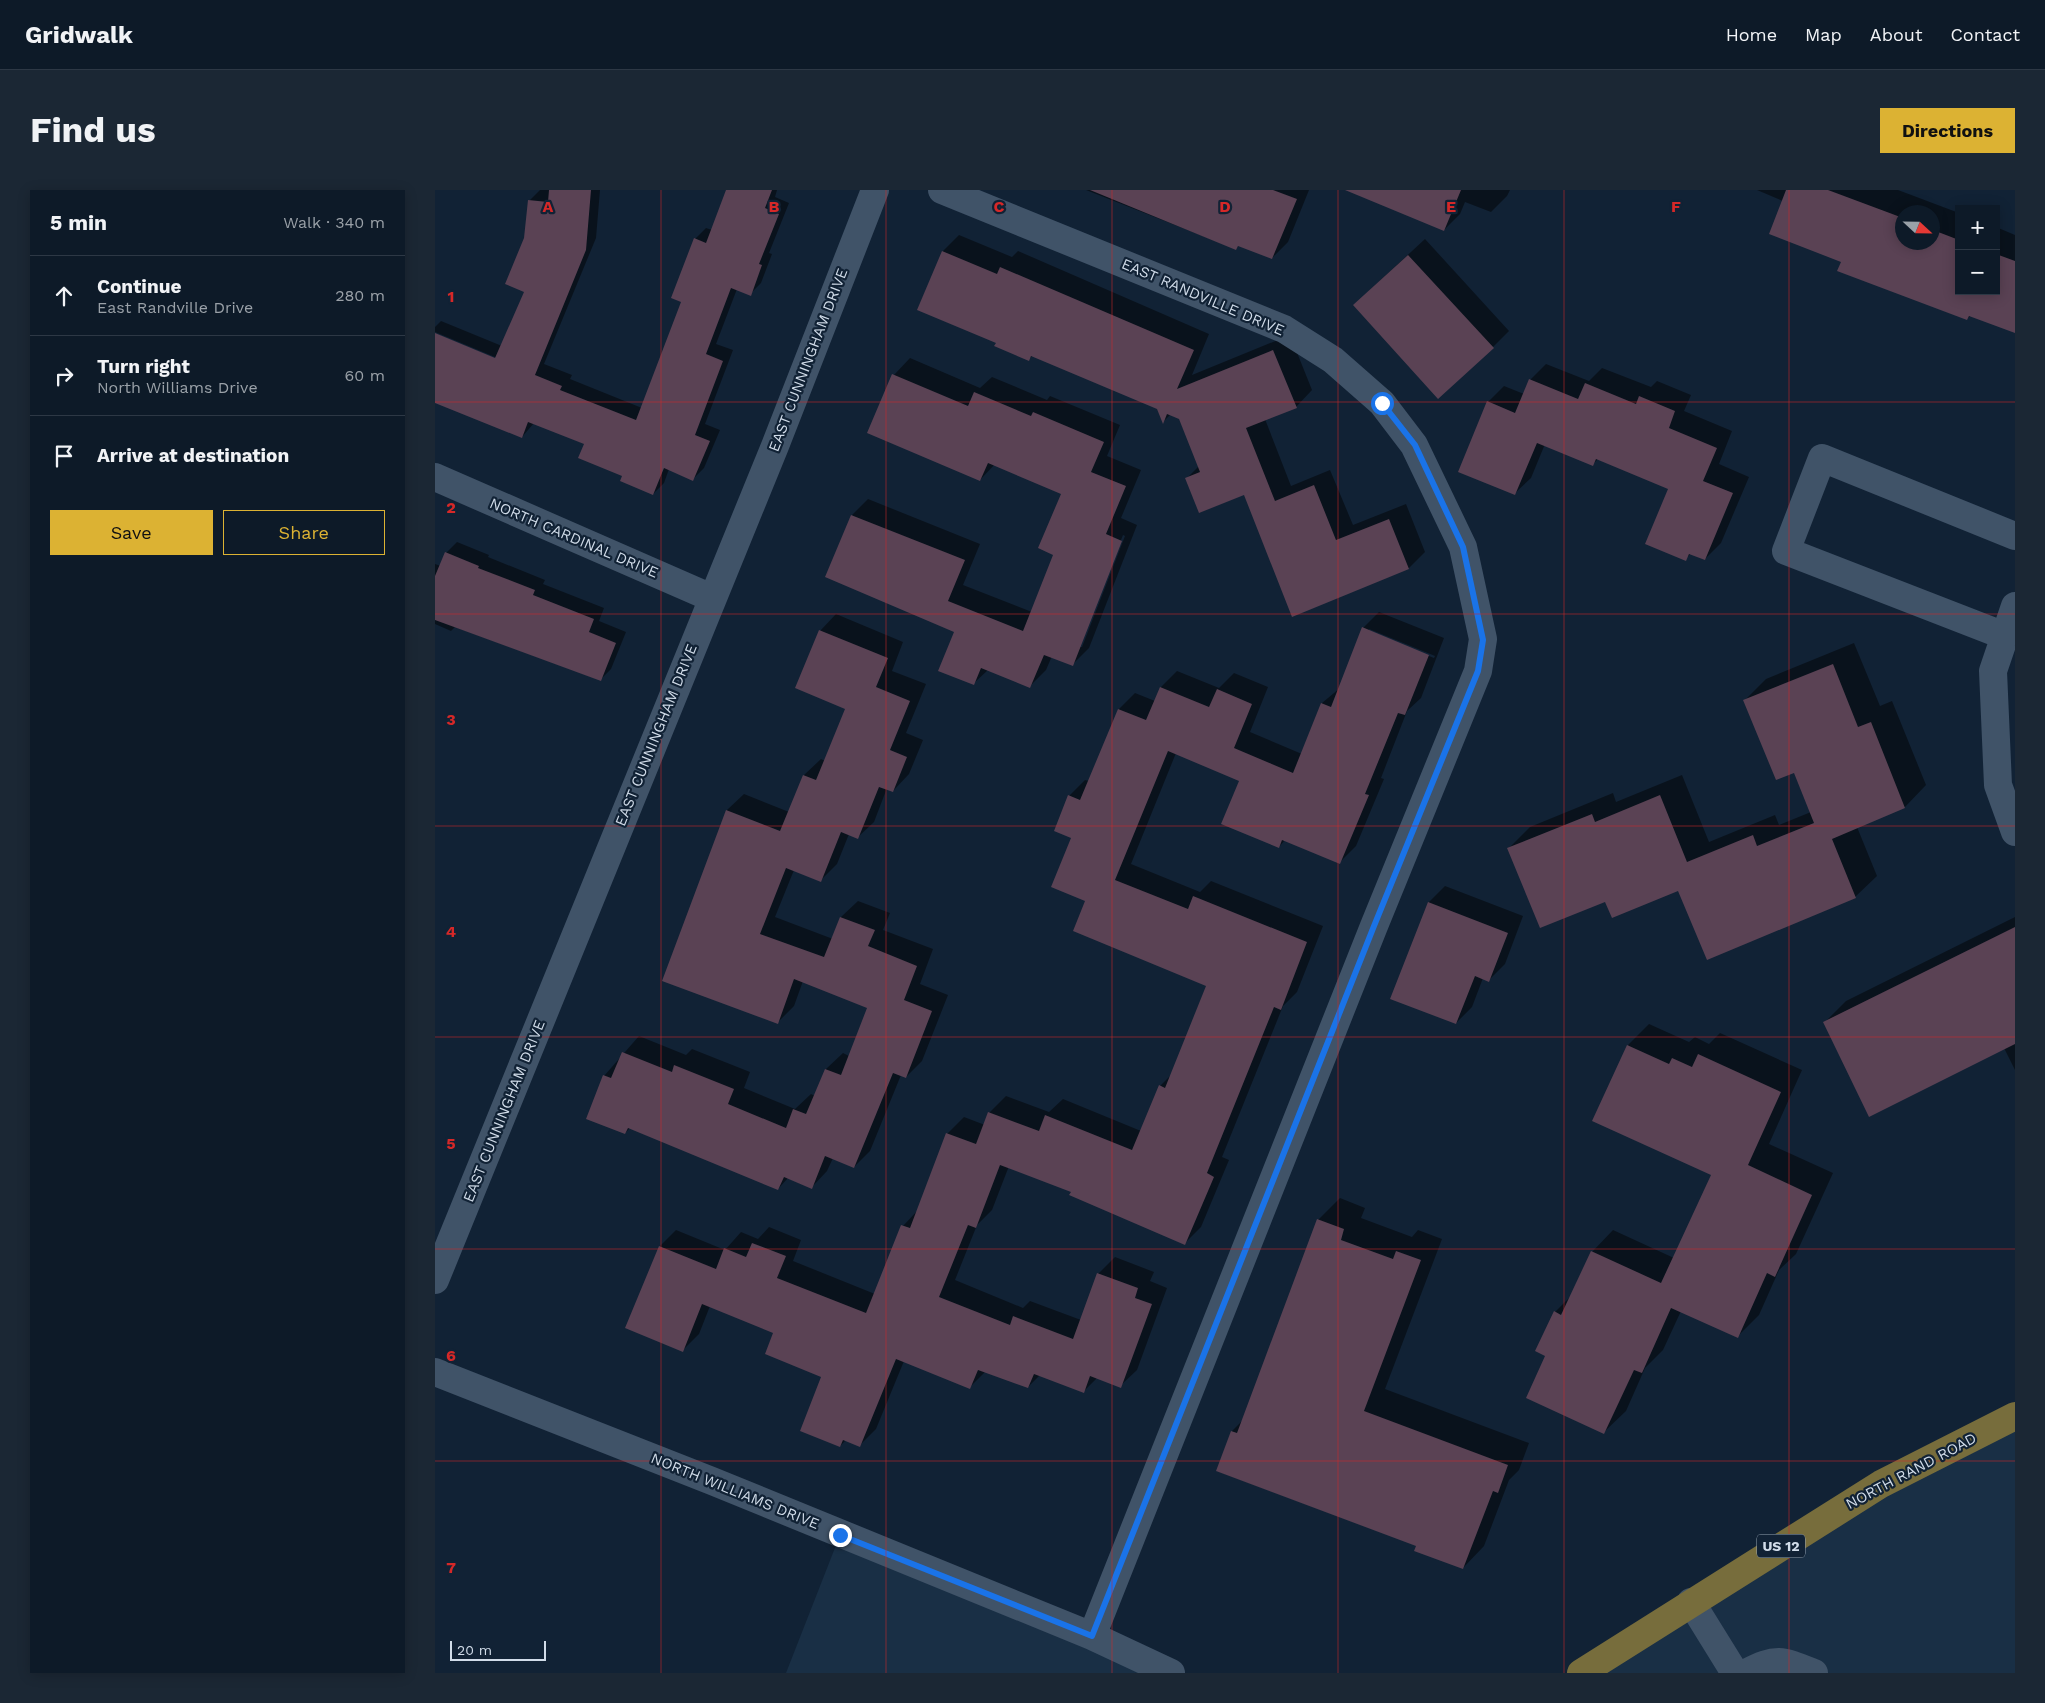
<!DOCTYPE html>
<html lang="en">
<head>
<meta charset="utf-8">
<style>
  body { margin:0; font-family:"Work Sans",sans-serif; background:#1b2734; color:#f1f3f6 }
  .controls { position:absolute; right:15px; top:15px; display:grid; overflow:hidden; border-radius:0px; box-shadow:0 2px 12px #0003 }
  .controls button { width:45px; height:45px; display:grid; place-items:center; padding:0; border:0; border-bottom:1px solid #2d3845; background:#0d1a28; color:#f1f3f6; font:25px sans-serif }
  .compass { position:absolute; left:1460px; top:15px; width:45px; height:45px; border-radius:50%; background:#0d1a28; box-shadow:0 2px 12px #0003; rotate:112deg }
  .scale { position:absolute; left:15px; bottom:12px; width:96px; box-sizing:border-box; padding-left:5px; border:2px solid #d1dce9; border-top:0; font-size:14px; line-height:18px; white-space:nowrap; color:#d1dce9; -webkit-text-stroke:4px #112235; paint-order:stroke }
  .stop { position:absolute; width:15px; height:15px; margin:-11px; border:4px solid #1a73e8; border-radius:50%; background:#fff }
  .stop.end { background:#1a73e8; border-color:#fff; box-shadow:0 1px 5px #0008 }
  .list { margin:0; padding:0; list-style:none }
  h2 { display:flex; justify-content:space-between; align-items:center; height:65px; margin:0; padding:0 20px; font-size:21px }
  h2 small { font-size:16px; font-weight:400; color:#9aa1a8 }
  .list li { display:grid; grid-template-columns:32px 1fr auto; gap:15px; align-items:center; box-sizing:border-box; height:80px; padding:0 20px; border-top:1px solid #2d3845 }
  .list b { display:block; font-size:19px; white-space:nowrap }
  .list p { margin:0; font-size:16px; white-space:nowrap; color:#9aa1a8 }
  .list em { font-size:16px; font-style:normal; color:#9aa1a8 }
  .actions { display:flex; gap:10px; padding:15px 20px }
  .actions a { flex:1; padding:11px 0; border:1px solid #dcb233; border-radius:0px; text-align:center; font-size:18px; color:#dcb233 }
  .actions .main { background:#dcb233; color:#111 }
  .icon { flex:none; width:28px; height:28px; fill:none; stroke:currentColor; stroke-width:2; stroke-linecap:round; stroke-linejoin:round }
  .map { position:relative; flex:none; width:1580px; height:1483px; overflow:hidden; border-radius:0px }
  header { display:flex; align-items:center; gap:30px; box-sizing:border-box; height:70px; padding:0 25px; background:#0d1a28; border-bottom:1px solid #2d3845 }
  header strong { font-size:24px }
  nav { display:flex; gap:28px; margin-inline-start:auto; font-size:18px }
  .intro { display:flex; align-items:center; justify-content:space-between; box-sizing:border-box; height:120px; padding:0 30px }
  h1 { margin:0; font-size:35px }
  .button { padding:12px 22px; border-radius:0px; background:#dcb233; color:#111; font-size:18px; font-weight:700 }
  main { display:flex; gap:30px; padding:0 30px }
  aside { flex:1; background:#0d1a28; border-radius:0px; box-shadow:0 2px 12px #0003 }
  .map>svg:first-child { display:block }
  .built { fill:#192f45 }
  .shadow { fill:#0007; fill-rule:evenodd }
  .building { fill:#5a4254 }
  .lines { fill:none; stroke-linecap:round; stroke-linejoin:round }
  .minor { stroke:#405368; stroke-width:28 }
  .major { stroke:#776d3c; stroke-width:28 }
  .route { stroke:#1a73e8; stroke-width:6 }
  .grid { fill:none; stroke:#d62828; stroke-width:1; stroke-opacity:0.55 }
  .labels { text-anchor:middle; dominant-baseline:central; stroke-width:4.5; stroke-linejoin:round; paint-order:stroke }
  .shield { fill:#112235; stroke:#97a4b3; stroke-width:1 }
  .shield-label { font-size:14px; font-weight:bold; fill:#d1dce9 }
  .street-label { font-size:15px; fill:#d1dce9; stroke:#112235 }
  .grid-label { font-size:16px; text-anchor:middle; font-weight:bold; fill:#d62828; stroke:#112235; stroke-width:4.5; stroke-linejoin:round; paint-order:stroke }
</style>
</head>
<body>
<header>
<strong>Gridwalk</strong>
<nav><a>Home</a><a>Map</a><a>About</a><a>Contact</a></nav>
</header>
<div class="intro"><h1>Find us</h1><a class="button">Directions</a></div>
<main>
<aside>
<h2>5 min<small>Walk · 340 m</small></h2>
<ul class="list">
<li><svg class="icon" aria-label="ahead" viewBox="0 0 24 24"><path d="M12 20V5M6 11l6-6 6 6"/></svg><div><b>Continue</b><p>East Randville Drive</p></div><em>280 m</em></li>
<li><svg class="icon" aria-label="right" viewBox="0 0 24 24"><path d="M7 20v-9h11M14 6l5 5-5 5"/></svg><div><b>Turn right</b><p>North Williams Drive</p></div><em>60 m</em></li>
<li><svg class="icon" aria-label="arrive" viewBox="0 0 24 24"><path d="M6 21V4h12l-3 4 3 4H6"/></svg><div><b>Arrive at destination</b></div></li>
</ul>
<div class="actions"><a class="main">Save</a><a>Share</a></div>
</aside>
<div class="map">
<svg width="1580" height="1483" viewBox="0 0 1580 1483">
  <rect width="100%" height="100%" fill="#112235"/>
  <path class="built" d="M 1580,1226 L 1580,1483 L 1146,1483 Z
    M 405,1345 L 736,1483 L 351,1483 Z"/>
  <path class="shadow" d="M 105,0 L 165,0 L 161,48 L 109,174 L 137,185 L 135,189 L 207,218 L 248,111 L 260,49 L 271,38 L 277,40 L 293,0 L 342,0 L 340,7 L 354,13 L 334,63 L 337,64 L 326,93 L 315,104 L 302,99 L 281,154 L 298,160 L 270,234 L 285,240 L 269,278 L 258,289 L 234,279 L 229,293 L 218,304 L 189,285 L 150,254 L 99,233 L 87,247 L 0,211 L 0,144 L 66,172 L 67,170 L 0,142 L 0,137 L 6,131 L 67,156 L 90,101 L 90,48 L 94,11 Z
    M 651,0 L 874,0 L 853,52 L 837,68 L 804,55 L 801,59 Z
    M 944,0 L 1075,0 L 1072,6 L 1056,22 L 1030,12 L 1025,24 L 1009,40 Z
    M 1322,0 L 1463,0 L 1524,23 L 1524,101 L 1561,101 L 1561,37 L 1580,45 L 1580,142 L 1536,125 L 1532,129 L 1407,71 L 1348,11 ZM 1468,22 L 1498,22 L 1498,52 L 1468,52 Z
    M 524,45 L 577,67 L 583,61 L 774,144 L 757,185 L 855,145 L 877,200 L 861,217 L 830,229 L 856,296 L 895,280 L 918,335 L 971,314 L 990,362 L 974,378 L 858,425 L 809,303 L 751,289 L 764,276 L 744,228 L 736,224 L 728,232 L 723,218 L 598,165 L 594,169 L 562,152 L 483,119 L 508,61 Z
    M 990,49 L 1074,141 L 1058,157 L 936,99 Z
    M 475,168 L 545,198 L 557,187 L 612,210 L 615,206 L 685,235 L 672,266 L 706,280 L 686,328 L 702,335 L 654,458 L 637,475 L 617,466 L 611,480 L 595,496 L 553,480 L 538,494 L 521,441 L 417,325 L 433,309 L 545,354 L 528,395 L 597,422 L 620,364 L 628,303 L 560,274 L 545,290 L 459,185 ZM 688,345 L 690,346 L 647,457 L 644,457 Z
    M 1111,174 L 1154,191 L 1167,178 L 1216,197 L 1222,191 L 1256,205 L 1249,221 L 1297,241 L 1284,274 L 1314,287 L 1286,353 L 1270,369 L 1256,363 L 1250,370 L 1234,298 L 1163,269 L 1158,274 L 1110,254 L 1096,288 L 1079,304 L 1053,212 L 1069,196 L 1089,204 L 1095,190 Z
    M 22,352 L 54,365 L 53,367 L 110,390 L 108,394 L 169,418 L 164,431 L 191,442 L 176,479 L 165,490 L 20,437 L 16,441 L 0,434 L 0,374 L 6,376 L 11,363 Z
    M 944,422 L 1009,448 L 986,508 L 972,521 L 946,588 L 949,589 L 921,656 L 905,672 L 850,650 L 844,657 L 806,590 L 741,563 L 696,674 L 765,702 L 776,691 L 888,736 L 862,802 L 848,816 L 787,967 L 794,970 L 766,1037 L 749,1054 L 637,1001 L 574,976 L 557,1020 L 542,1035 L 520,1090 L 588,1118 L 595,1111 L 646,1130 L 663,1084 L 680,1067 L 719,1082 L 715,1091 L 732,1098 L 702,1180 L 685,1196 L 662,1188 L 648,1202 L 605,1185 L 593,1197 L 551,1181 L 534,1198 L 469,1171 L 441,1239 L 425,1255 L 411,1250 L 405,1256 L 388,1186 L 340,1142 L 275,1116 L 264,1144 L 248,1160 L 225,1056 L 241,1040 L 290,1060 L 306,1042 L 323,1049 L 334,1037 L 366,1050 L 358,1071 L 440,1104 L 468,1036 L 483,1020 L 512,944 L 529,927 L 550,935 L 555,922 L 571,906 L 614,922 L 628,909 L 706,941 L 725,896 L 737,884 L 773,796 L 652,711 L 637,647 L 634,606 L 650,590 L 654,591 L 684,519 L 700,503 L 720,511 L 726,497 L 742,481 L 784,498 L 799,483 L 833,497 L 815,542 L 867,564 L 887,513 L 905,498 L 928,438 ZM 934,439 L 1000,466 L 999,468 L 934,442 Z
    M 401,424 L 468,452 L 457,481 L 491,494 L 471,543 L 488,550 L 474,584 L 458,601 L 452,598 L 439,632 L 422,648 L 414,644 L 402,674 L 385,691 L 359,680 L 340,727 L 398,749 L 406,727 L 423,711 L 455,723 L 448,740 L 498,759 L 485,794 L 513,805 L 487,871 L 471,887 L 466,885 L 435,961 L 419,977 L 398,968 L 392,981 L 376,998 L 353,988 L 343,999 L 195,938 L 190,943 L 169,886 L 204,846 L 251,865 L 257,859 L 315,882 L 309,898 L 360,919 L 376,904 L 380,906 L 391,879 L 408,863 L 414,866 L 434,817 L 368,791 L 359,816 L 343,832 L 229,790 L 292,620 L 309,604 L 354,622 L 369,585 L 386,569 L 390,571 L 412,518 L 385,441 Z
    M 1419,453 L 1445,516 L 1457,511 L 1491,595 L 1470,617 L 1422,637 L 1442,686 L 1420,707 L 1244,699 L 1171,710 L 1074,658 L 1095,637 L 1178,603 L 1181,612 L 1247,585 L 1274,652 L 1340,625 L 1344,635 L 1376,622 L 1359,581 L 1310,510 L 1331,489 Z
    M 1010,696 L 1088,726 L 1070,774 L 1054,790 L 1048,788 L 1037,817 L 1021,833 L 994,712 Z
    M 1580,727 L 1580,880 L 1569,858 L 1389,833 L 1411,811 Z
    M 1214,834 L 1254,852 L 1260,847 L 1274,854 L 1285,843 L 1367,880 L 1334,954 L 1398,983 L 1361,1064 L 1344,1080 L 1324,1125 L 1302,1147 L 1246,1121 L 1228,1160 L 1210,1178 L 1191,1221 L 1169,1242 L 1112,1165 L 1120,1122 L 1137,1105 L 1157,1062 L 1178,1040 L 1239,1068 L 1277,985 L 1193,855 Z
    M 905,1008 L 930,1018 L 926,1028 L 977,1047 L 983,1040 L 1007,1049 L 950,1199 L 1094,1253 L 1084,1280 L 1074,1290 L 1049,1356 L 1028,1378 L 983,1356 L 782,1281 L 797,1241 L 808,1230 L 883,1030 Z"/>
  <path class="building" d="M 114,0 L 156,0 L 151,60 L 100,185 L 127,196 L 125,200 L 201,230 L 246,112 L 236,108 L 259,48 L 271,53 L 291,0 L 337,0 L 330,18 L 344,24 L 324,74 L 327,75 L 316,106 L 296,98 L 271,164 L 288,171 L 260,245 L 275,251 L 258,291 L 229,278 L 218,305 L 185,291 L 187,286 L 143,268 L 149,254 L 93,232 L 87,248 L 0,213 L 0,143 L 60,168 L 89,102 L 70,94 L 89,48 L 93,10 L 113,12 Z
    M 655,0 L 838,0 L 862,9 L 837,69 L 803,56 L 801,60 Z
    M 910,0 L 1026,0 L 1009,41 Z
    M 1351,0 L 1393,0 L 1468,28 L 1468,52 L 1498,52 L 1498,40 L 1524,50 L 1524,101 L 1561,101 L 1561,64 L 1580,71 L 1580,143 L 1534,126 L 1532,130 L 1402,81 L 1406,72 L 1334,44 Z
    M 507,61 L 562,84 L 565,77 L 759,160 L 742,199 L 838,160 L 862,218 L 811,238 L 840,311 L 879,295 L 901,350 L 954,329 L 974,379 L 857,427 L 809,305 L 764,323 L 750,288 L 765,282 L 744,229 L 732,224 L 728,234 L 722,219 L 596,166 L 594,171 L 559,156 L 561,153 L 482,120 Z
    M 973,65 L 1059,158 L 1003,209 L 918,115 Z
    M 457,184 L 533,216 L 539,202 L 596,226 L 598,222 L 669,252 L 656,282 L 691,296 L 671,344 L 687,351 L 638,476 L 609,465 L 595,498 L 546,478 L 539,495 L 503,481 L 519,442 L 390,387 L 416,325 L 530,370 L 513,411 L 588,441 L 618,365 L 603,358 L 626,304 L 553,273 L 545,291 L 432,243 Z
    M 1094,189 L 1143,209 L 1150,193 L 1201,214 L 1204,206 L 1240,221 L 1234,238 L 1282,258 L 1268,291 L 1298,303 L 1270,370 L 1254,364 L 1251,371 L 1210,354 L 1233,299 L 1161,269 L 1158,276 L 1102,253 L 1080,305 L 1023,282 L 1052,211 L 1080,223 Z
    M 10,362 L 44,376 L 43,378 L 100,400 L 98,405 L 159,429 L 154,442 L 181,453 L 166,491 L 0,430 L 0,386 Z
    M 927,437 L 994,465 L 970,525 L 963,523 L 930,604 L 934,605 L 905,674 L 847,650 L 844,658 L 786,634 L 804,591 L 733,561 L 680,690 L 753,719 L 758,706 L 872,752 L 846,820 L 839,817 L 772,983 L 779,987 L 750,1055 L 634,1005 L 636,1002 L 565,975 L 541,1038 L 533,1035 L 504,1107 L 575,1135 L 578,1126 L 638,1149 L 662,1083 L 703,1098 L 700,1108 L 717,1114 L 686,1198 L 655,1186 L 649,1203 L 599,1184 L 593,1198 L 543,1180 L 535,1199 L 461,1169 L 425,1257 L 408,1250 L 405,1257 L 365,1241 L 386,1187 L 330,1164 L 338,1143 L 267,1114 L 248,1162 L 190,1138 L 224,1056 L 281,1079 L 289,1058 L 311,1067 L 317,1053 L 351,1066 L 342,1088 L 431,1123 L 466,1035 L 475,1038 L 511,943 L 541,954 L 553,922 L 604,941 L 610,925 L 697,960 L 724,895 L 730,898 L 771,796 L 638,741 L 650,711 L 616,697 L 636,648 L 619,641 L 633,605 L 645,610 L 683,519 L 711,530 L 725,497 L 774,517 L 782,499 L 817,514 L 799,558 L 858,583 L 886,513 L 896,517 Z
    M 384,440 L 453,468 L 441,497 L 475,511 L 455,560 L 472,567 L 458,602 L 444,597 L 423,649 L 406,642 L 386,692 L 351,678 L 325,744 L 389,767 L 405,727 L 440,740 L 433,756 L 482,776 L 469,810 L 497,821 L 471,888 L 458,883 L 419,978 L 390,966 L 377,999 L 349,987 L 343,1000 L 193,938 L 190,944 L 151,929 L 168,885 L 176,888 L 187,862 L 237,882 L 239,875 L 299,899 L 293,914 L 351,938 L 358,919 L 371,924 L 390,879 L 406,885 L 432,818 L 359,789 L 343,834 L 227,791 L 291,620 L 345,641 L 368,585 L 381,590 L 410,519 L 360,498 Z
    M 1398,474 L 1423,537 L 1436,532 L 1470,618 L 1397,649 L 1421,708 L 1272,770 L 1243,701 L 1177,728 L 1170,712 L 1105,738 L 1072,658 L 1157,624 L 1160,632 L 1225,605 L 1252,672 L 1318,645 L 1322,656 L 1379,633 L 1359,583 L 1341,590 L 1308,510 Z
    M 993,712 L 1073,743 L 1054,792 L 1040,786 L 1021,834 L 955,809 Z
    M 1580,737 L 1580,854 L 1434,927 L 1388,832 Z
    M 1192,855 L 1234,874 L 1237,868 L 1257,877 L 1263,864 L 1346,902 L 1313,975 L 1377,1005 L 1340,1087 L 1332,1083 L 1303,1148 L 1236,1118 L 1207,1183 L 1199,1180 L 1169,1244 L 1091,1208 L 1110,1166 L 1100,1161 L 1119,1121 L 1126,1125 L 1156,1061 L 1226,1093 L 1276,985 L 1157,931 Z
    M 882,1029 L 909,1039 L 906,1050 L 958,1069 L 961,1061 L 986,1070 L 929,1221 L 1073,1275 L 1063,1303 L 1058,1301 L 1028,1379 L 979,1361 L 981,1356 L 781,1281 L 796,1241 L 802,1243 Z"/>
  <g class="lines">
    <path class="minor" d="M 507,0 L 849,139 L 898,170 L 947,213 L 979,255 L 1028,357 L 1048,449 L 1043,481 L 939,736 L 657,1446
      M 0,287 L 277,408
      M 1580,416 L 1558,481 L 1563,595 L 1580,642
      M 1570,446 L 1351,361 L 1387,268 L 1580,346
      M 0,1090 L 340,256 L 440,0
      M 0,1182 L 277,1291 L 657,1446 L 736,1483
      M 1256,1412 L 1300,1483
      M 1311,1483 C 1342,1467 1347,1470 1379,1483"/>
    <path class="major" d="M 1146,1483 L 1446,1294 L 1580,1226"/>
  </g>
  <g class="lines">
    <path class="route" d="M 405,1345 L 657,1446 L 939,736 L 1043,481 L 1048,450 L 1028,357 L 980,255 L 947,213"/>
  </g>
  <path class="grid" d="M 226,0 L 226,1483M 451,0 L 451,1483M 677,0 L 677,1483M 903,0 L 903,1483M 1129,0 L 1129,1483M 1354,0 L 1354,1483M 0,212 L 1580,212M 0,424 L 1580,424M 0,636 L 1580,636M 0,847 L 1580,847M 0,1059 L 1580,1059M 0,1271 L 1580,1271"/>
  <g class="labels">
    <rect class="shield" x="1322" y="1344.5" width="48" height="23" rx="4"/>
    <g class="shield-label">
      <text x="1346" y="1356">US 12</text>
    </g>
    <g class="street-label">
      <text transform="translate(768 107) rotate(23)">EAST RANDVILLE DRIVE</text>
      <text transform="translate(373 170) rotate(-69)">EAST CUNNINGHAM DRIVE</text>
      <text transform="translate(139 348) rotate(23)">NORTH CARDINAL DRIVE</text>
      <text transform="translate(221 545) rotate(-68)">EAST CUNNINGHAM DRIVE</text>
      <text transform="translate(69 921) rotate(-68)">EAST CUNNINGHAM DRIVE</text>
      <text transform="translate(1476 1281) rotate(-28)">NORTH RAND ROAD</text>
      <text transform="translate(300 1301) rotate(22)">NORTH WILLIAMS DRIVE</text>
    </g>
  </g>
  <g class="grid-label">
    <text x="113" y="22">A</text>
    <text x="339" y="22">B</text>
    <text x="564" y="22">C</text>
    <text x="790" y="22">D</text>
    <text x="1016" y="22">E</text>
    <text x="1241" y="22">F</text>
    <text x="16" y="112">1</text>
    <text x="16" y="323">2</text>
    <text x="16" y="535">3</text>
    <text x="16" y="747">4</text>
    <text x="16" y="959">5</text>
    <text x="16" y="1171">6</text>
    <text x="16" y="1383">7</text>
  </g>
</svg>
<div class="controls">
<button>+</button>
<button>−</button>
</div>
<svg class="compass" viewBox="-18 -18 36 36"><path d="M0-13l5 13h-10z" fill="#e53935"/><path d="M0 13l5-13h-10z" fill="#9aa1a8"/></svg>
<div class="scale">20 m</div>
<div class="stop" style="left:947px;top:213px"></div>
<div class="stop end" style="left:405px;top:1345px"></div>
</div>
</main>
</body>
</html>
